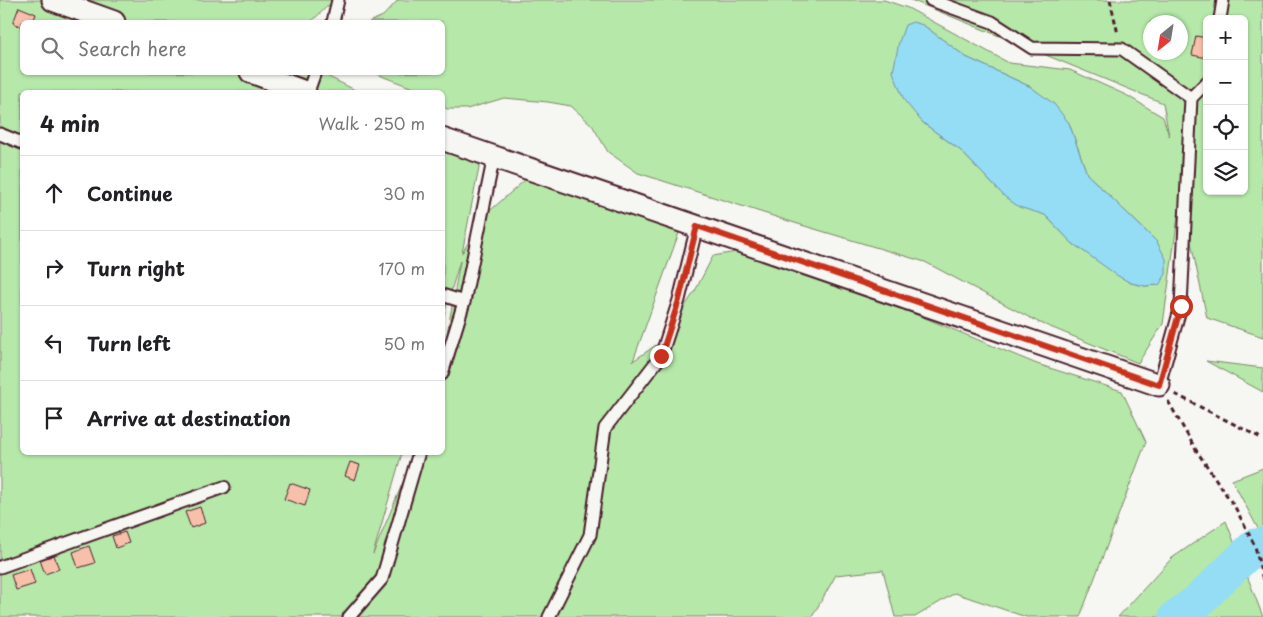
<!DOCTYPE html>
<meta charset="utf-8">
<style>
:root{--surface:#fff;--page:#f2f2f2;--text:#202124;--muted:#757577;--line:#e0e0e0}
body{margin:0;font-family:"Playpen Sans",sans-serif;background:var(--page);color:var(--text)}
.controls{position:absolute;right:15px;top:15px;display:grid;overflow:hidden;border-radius:8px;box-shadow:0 1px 4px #0004}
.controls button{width:45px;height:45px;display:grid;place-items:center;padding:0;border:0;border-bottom:1px solid var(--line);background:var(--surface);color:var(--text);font:25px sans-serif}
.compass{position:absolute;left:1143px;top:15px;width:45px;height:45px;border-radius:50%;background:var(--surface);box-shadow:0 1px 4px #0004;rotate:210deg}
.stop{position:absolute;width:15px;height:15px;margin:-11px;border:4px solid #c8321e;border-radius:50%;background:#fff}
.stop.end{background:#c8321e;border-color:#fff;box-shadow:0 1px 5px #0008}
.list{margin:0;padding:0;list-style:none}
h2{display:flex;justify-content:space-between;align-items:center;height:65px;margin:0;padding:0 20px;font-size:21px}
h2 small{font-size:16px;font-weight:400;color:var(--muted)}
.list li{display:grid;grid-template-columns:32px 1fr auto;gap:15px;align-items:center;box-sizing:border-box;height:75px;padding:0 20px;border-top:1px solid var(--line)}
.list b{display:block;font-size:19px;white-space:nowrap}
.list em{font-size:16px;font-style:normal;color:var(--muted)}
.icon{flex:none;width:28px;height:28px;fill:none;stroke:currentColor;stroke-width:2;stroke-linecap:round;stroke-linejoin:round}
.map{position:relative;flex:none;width:1263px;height:617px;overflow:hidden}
.search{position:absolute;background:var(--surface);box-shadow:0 1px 4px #0004;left:20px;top:20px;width:425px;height:55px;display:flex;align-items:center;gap:12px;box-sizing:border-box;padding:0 18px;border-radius:8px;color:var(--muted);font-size:19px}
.panel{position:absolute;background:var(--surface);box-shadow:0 1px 4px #0004;left:20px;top:90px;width:425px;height:365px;border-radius:8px}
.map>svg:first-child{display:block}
.green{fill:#b5e8a9;stroke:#80846a;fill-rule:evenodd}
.water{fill:#94ddf5;stroke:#7691a4}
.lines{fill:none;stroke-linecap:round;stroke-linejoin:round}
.river{stroke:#94ddf5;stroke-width:35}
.building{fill:#f7c0ab;stroke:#4a1f2b}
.service-casing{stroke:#4a1f2b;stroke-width:15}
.minor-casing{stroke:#4a1f2b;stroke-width:25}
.path{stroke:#4a1f2b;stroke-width:3;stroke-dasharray:5 4;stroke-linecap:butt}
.service{stroke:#f6f6f2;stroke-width:11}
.minor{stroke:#f6f6f2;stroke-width:21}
.route{stroke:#c8321e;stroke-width:6}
</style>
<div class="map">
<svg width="1263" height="617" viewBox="0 0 1263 617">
<rect width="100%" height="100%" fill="#f6f6f2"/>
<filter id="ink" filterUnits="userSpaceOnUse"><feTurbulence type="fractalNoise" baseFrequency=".02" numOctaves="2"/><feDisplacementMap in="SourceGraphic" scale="10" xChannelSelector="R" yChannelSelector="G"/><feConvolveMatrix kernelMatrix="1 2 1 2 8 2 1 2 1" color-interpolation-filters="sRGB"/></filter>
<g filter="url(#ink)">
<g class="green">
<path d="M0,0H334L311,22H22V72L321,73L359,92H22V452L402,453L373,554L415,453L442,452L443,356L460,261L443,318V137L481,158L462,253L484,216L526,179L597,192L639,194L681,227L633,361L662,341L695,291L713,256L747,250L791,263L1037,364L1122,391L1146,442L1080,617H1026L955,593L915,617H895L883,570L836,575L812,617H0Z"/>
<path d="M398,0H884L908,8L1009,63L1070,70L1126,95L1163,117L1169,136L1163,103L911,0H1263V337L1207,318L1181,195L1163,324L1138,363L1038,322L925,262L798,224L638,173L608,152L592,125L571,106L548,102L504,98L467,109H447L443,106L442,92H420L413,88L384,77L376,73L442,72V22H369L383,16ZM1207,19H1244V191H1207ZM1150,22H1180V52H1150ZM923,25L966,57L1031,87L1069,123L1087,174L1157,242L1159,285L1145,286L1131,283L1072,243L1045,215L1005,197L960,150L922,122Z"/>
<path d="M1206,361L1263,368V392Z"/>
<path d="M1263,468V538L1232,480Z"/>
<path d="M1226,521L1263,617H1118L1172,558Z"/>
</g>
<path class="water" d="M913,22L923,25L966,57L1031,87L1054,104L1069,123L1087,174L1157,242L1166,259V274L1159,285L1145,286L1131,283L1118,276L1072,243L1045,215L1019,207L1005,197L960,150L922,122L904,100L893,72L899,42L905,25Z"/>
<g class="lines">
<path class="river" d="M1176,617L1197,602L1255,546L1263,545"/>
</g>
<g class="building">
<path d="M19,7L36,14L33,22H22V27L13,23Z"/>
<path d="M1196,36L1207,38V58L1192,55Z"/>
<path d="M350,462L360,465L355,480L345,476Z"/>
<path d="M290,483L310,490L305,506L284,499Z"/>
<path d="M200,507L205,523L191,528L185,512Z"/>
<path d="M125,532L129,543L116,548L112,536Z"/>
<path d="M89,546L95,563L78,568L73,552Z"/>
<path d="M54,555L59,569L45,574L40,560Z"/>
<path d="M30,569L35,584L16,590L11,575Z"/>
</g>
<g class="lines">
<defs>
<g id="service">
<path d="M931,0L992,22L1032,48L1122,49L1191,98L1181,306L1159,385"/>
<path d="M1220,19L1223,0"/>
<path d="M333,22L338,0"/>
<path d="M308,92L315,72"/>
<path d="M1191,98L1207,82"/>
<path d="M0,134L22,143"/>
<path d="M442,295L464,302"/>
<path d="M442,374L464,302L494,156"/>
<path d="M0,567L224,487"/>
<path d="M349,617L382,579L419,452"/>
<path d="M549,617L590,535L605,428L661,356L679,300L697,226"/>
</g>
<g id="minor">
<path d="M53,0L114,22"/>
<path d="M251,72L305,92"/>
<path d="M442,139L1159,385"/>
</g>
</defs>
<use href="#service" class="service-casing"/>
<use href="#minor" class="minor-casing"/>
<g class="path">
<path d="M1110,0L1118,34"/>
<path d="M1175,394L1263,439"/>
<path d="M1168,401L1196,450L1236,509L1255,546L1263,580"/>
</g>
<use href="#service" class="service"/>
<use href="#minor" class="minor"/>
</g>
</g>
<g class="lines" filter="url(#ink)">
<path class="route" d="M661,356L679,300L697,226L1159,385L1181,306"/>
</g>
</svg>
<div class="controls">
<button>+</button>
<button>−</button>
<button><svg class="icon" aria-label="locate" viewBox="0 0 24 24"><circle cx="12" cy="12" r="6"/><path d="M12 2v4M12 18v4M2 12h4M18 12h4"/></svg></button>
<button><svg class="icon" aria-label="layers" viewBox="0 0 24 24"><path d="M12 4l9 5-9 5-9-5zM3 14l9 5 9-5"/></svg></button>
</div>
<svg class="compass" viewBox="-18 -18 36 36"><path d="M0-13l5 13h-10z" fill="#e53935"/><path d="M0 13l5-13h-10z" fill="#757577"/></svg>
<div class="stop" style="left:1181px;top:306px"></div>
<div class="stop end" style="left:661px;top:356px"></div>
<div class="search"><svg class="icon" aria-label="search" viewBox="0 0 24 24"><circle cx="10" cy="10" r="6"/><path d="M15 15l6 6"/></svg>Search here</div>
<section class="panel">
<h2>4 min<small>Walk · 250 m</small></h2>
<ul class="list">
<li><svg class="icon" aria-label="ahead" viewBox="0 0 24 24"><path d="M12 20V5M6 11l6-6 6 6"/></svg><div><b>Continue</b></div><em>30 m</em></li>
<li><svg class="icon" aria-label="right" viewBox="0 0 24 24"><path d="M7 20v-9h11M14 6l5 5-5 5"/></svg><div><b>Turn right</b></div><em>170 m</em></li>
<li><svg class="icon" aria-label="left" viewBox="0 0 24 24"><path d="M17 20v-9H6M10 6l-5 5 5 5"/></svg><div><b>Turn left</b></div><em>50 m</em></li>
<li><svg class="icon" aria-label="arrive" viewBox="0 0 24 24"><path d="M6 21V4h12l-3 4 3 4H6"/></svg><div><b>Arrive at destination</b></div></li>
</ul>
</section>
</div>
